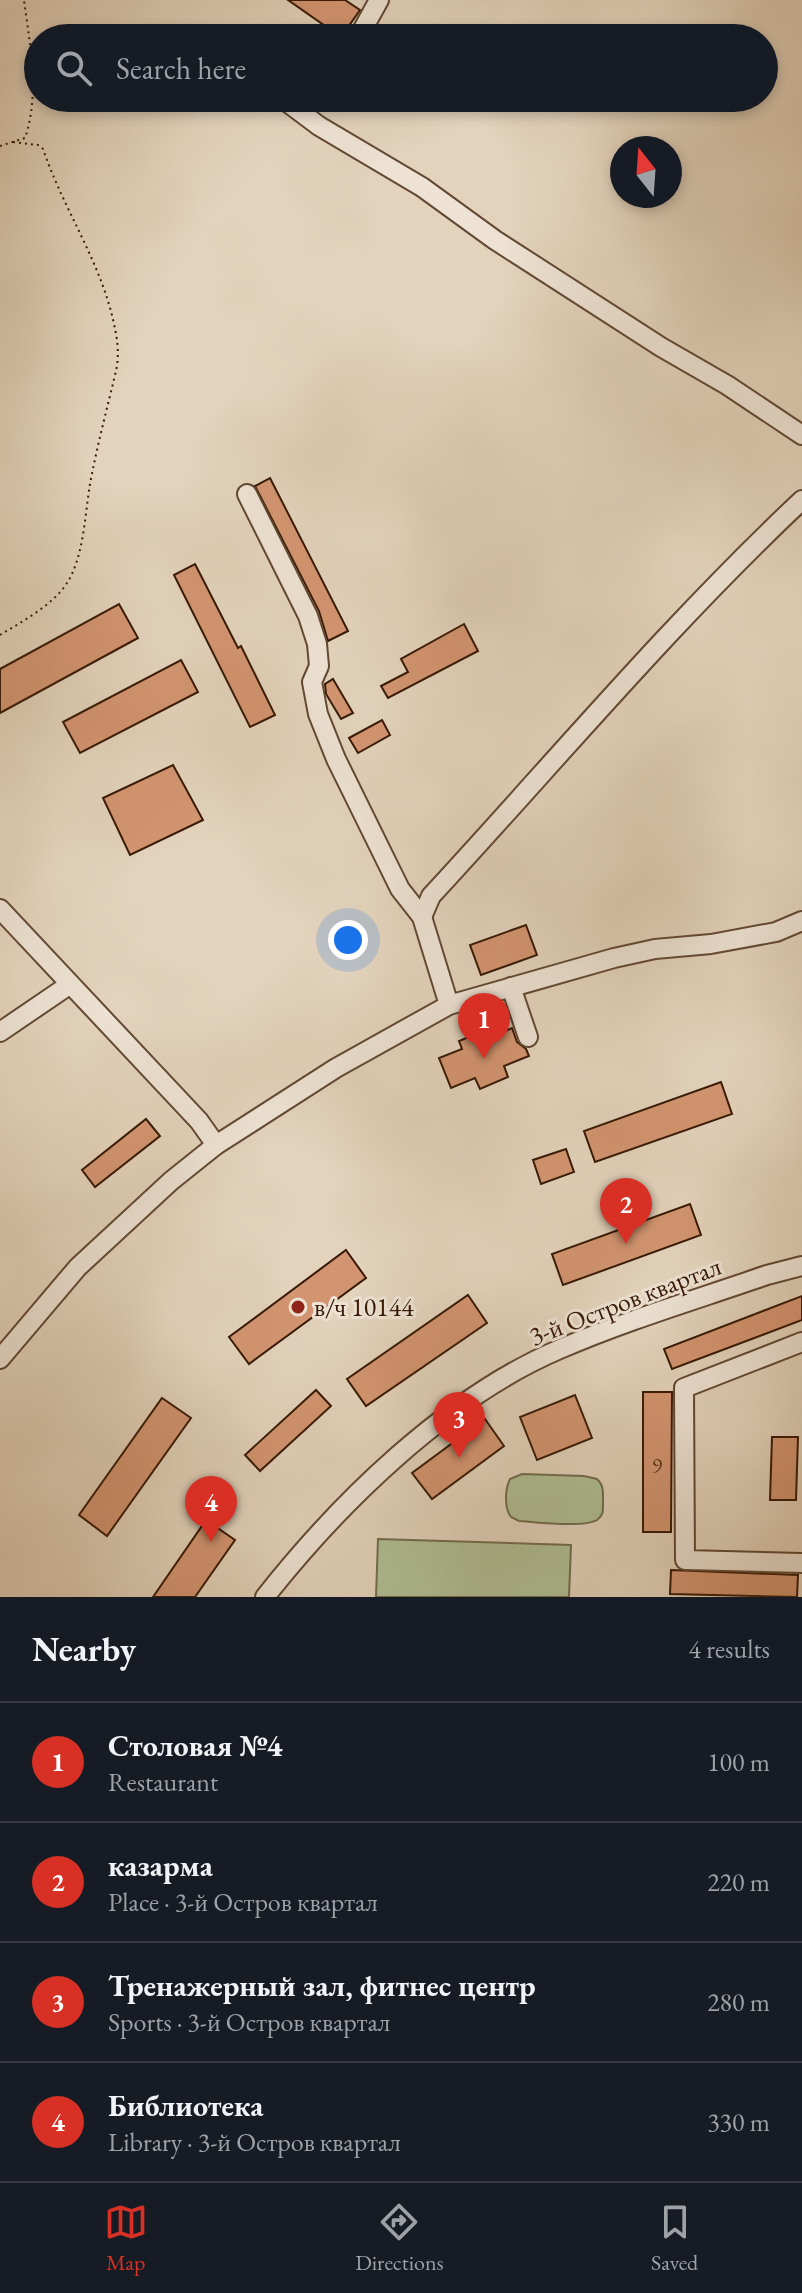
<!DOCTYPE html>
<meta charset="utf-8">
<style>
:root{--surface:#171b24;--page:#242831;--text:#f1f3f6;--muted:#9ea1a6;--line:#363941;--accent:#d93025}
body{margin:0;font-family:"EB Garamond",serif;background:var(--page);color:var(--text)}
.compass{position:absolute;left:610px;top:136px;width:72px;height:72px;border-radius:50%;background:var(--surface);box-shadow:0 4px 12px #0003;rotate:343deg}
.you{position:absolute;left:348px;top:940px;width:28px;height:28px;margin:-20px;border:6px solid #fff;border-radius:50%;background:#1a73e8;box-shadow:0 0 0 12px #1a73e833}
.badge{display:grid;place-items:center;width:52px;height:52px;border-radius:50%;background:var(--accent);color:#fff;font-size:26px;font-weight:700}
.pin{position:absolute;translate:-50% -66px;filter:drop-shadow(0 2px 4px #0008)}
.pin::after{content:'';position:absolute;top:42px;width:28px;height:24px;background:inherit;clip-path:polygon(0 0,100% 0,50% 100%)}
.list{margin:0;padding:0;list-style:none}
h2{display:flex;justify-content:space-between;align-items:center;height:104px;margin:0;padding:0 32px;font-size:34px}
h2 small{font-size:26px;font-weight:400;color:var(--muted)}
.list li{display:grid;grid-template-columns:52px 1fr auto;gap:24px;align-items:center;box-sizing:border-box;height:120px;padding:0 32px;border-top:2px solid var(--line)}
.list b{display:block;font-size:30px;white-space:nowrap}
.list p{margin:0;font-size:26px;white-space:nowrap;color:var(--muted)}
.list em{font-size:26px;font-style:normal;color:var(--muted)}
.icon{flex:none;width:44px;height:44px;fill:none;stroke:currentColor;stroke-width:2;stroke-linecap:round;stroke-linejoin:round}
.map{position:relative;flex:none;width:802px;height:1597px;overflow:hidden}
.search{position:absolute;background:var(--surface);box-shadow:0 4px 12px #0003;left:24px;right:24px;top:24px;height:88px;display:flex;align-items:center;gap:20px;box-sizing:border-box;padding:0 28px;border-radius:44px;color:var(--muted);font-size:30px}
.sheet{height:584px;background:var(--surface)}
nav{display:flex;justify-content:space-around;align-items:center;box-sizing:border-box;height:112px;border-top:2px solid var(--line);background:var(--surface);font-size:22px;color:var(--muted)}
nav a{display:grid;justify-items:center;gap:4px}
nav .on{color:var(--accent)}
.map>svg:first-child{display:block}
.green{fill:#afbe94;stroke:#736c4c;stroke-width:2}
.building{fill:#d39571;stroke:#371905;stroke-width:2}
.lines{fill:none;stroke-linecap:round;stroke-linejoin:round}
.minor-casing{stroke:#624833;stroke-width:22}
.path{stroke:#371905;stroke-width:2;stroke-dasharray:2 4;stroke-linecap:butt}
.minor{stroke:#ede2d3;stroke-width:18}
.poi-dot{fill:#8f2418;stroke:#ede2d3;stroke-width:3}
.labels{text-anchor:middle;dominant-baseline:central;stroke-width:6;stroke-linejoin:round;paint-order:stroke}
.number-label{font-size:22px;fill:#5e3820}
.street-label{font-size:26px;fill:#371905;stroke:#ede2d3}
.poi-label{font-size:26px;fill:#371905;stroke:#ede2d3;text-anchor:start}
</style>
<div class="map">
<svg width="802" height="1597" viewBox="0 0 802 1597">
<rect width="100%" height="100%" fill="#e3d3bc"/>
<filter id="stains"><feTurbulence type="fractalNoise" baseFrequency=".0025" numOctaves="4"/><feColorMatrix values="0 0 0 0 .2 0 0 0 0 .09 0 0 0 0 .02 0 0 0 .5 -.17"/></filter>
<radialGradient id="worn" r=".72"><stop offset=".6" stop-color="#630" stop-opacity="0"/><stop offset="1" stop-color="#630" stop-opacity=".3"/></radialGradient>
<g class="green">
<path d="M522,1474L584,1476L597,1479C604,1485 603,1493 603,1502C603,1510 604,1515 597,1520C584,1528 536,1522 519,1521L511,1517C504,1508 505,1489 510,1479Z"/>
<path d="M378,1539L571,1545L569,1597H376Z"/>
</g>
<g class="building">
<path d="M288,0H345L360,10L341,37Z"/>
<path d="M270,478L348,631L328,641L319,611L255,486Z"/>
<path d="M195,564L238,648L241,646L275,715L250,727L174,575Z"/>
<path d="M119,604L138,638L0,713V669Z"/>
<path d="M464,624L478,651L388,698L381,686L408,672L401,659Z"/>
<path d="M181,660L198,692L80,753L63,722Z"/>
<path d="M333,679L353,713L341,719L326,694L325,684Z"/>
<path d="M382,720L390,735L358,753L349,738Z"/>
<path d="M173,765L203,820L130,855L103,798Z"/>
<path d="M526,925L537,955L481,975L470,945Z"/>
<path d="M490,1028L494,1036L512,1028L517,1042L526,1049L529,1056L504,1066L508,1077L480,1089L475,1078L451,1088L439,1058L462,1049L459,1041Z"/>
<path d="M721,1082L732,1114L595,1162L584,1131Z"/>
<path d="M146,1119L160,1136L95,1187L82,1170Z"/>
<path d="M566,1149L574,1172L541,1184L533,1160Z"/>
<path d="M690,1204L701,1235L563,1285L552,1254Z"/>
<path d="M346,1250L366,1278L249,1364L229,1337Z"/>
<path d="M468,1295L487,1323L366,1406L347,1379Z"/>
<path d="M802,1296V1320L672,1369L664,1349Z"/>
<path d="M316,1390L331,1406L260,1471L245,1455Z"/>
<path d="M643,1392H672L671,1532H643Z"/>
<path d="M575,1395L592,1438L537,1460L520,1417Z"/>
<path d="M162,1398L191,1418L107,1536L79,1515Z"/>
<path d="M485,1419L504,1446L432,1499L412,1473Z"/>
<path d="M772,1437H798L796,1500H770Z"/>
<path d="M206,1520L235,1540L195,1597H153Z"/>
<path d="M671,1570L798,1575L797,1597L670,1594Z"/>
</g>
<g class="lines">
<defs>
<g id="minor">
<path d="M358,38L379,0"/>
<path d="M289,98L287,102L319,126L422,187L495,240L661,347L727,385L802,435"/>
<path d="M247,494L308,616L317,644L319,666L312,682L318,714L336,759L400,889L422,917L449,1005"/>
<path d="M0,909L199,1121L216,1145L336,1068L449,1005L614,958L655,949L711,944L776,932L802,921"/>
<path d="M422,917L431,896C554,763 670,624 802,500"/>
<path d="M511,987L528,1037"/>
<path d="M0,1032L69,985"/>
<path d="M802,1342L684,1388L685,1560L802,1563"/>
<path d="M0,1359L78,1267L171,1181L216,1145"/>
<path d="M265,1597C340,1502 447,1397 560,1349C627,1320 698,1299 767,1275L802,1266"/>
</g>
</defs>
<use href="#minor" class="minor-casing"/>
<g class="path">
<path d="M0,146L25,138C40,94 30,46 24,0"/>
<path d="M0,635C23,621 57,603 70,578C84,551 85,514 90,484C97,446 107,409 116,371C119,358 118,342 115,329C103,265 64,211 43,149L38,145L13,142"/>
</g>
<use href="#minor" class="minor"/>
</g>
<circle class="poi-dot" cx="298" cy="1307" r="8"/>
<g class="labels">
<g class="number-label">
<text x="657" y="1465">9</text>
</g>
<g class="street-label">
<text transform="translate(625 1301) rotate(-21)">3-й Остров квартал</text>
</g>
<g class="poi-label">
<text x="314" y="1307">в/ч 10144</text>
</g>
</g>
<rect width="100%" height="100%" filter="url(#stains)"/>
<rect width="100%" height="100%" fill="url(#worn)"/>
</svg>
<svg class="compass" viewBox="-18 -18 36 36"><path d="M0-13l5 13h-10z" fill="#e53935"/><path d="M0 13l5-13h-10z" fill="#9ea1a6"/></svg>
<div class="you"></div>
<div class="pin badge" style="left:484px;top:1059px">1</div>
<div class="pin badge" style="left:626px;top:1244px">2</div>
<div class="pin badge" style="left:459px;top:1458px">3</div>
<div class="pin badge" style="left:211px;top:1542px">4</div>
<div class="search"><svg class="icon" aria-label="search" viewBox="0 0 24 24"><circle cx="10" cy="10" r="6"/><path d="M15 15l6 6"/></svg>Search here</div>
</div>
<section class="sheet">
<h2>Nearby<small>4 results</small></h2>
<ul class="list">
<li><span class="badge">1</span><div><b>Столовая №4</b><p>Restaurant</p></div><em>100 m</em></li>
<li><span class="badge">2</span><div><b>казарма</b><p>Place · 3-й Остров квартал</p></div><em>220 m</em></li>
<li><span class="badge">3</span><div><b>Тренажерный зал, фитнес центр</b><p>Sports · 3-й Остров квартал</p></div><em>280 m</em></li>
<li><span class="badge">4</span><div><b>Библиотека</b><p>Library · 3-й Остров квартал</p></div><em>330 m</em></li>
</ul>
</section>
<nav>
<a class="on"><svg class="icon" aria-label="map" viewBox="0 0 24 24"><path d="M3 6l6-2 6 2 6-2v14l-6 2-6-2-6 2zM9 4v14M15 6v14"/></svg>Map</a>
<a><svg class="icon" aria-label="directions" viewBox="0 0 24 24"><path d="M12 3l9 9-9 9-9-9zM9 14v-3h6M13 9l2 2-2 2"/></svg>Directions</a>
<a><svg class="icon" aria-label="saved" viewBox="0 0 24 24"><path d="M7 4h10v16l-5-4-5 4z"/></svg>Saved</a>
</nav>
